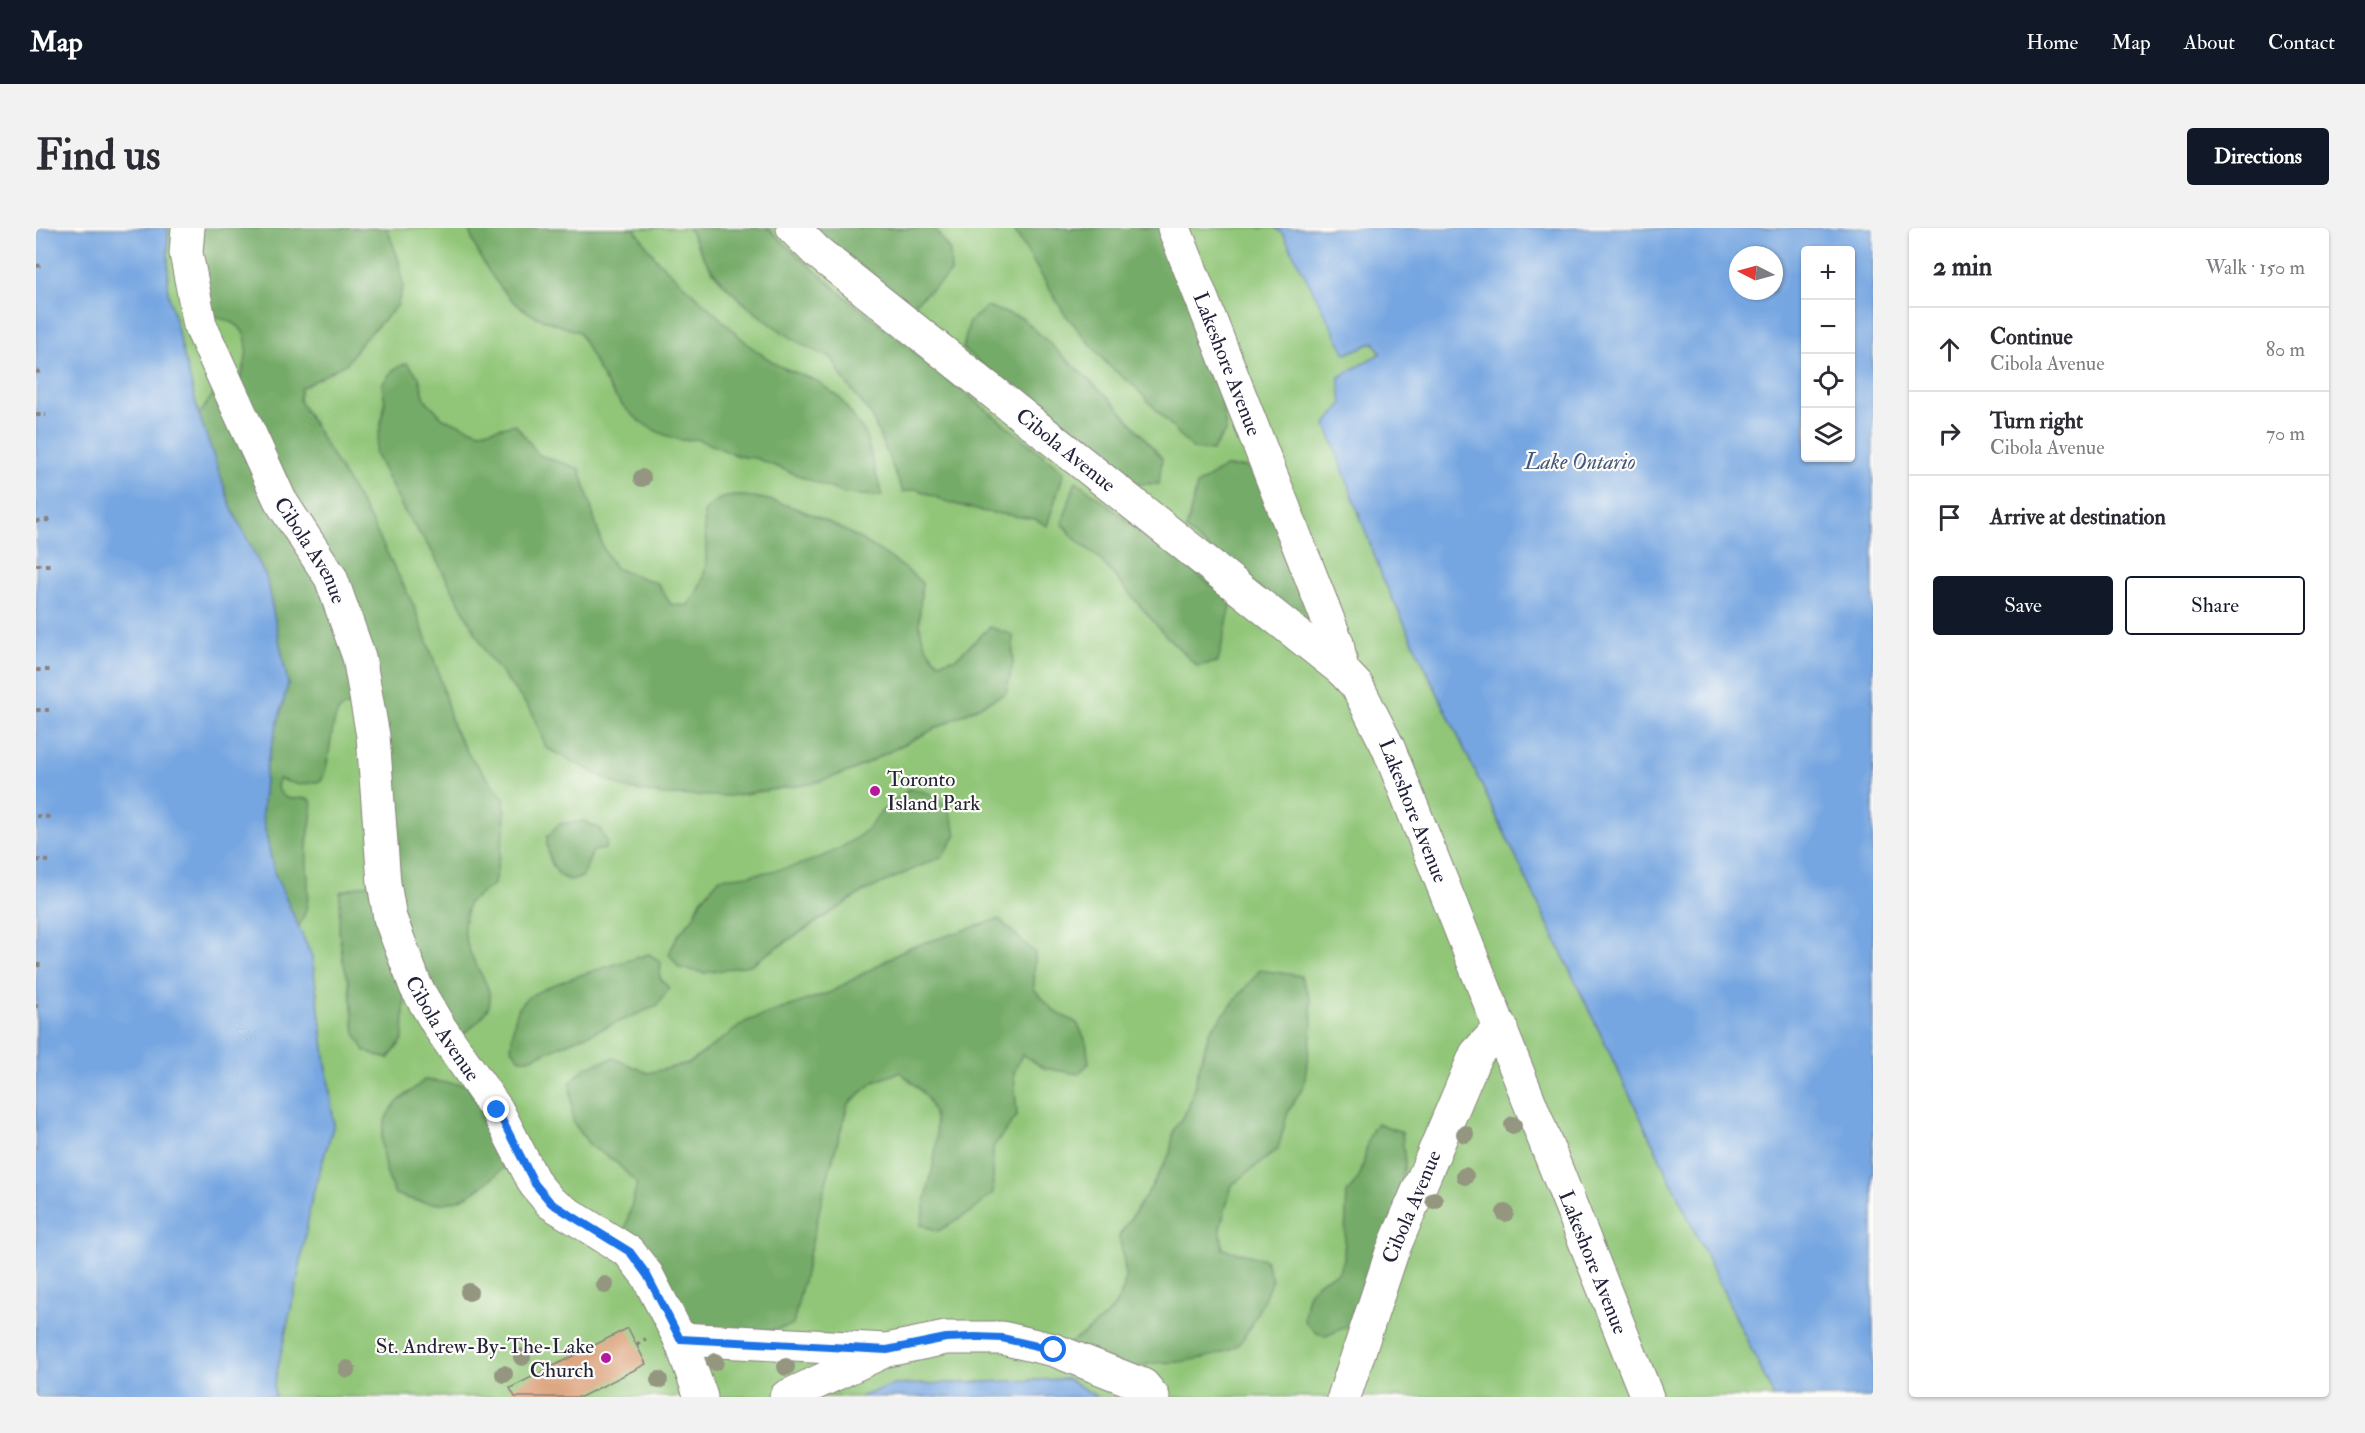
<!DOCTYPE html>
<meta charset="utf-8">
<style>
:root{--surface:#fff;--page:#f2f2f3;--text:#2b2b33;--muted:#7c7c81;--line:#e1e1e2;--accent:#111827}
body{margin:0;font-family:"IM FELL Double Pica",serif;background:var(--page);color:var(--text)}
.controls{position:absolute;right:18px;top:18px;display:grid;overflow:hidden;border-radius:6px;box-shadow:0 2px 4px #0004}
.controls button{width:54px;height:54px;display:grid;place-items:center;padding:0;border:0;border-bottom:2px solid var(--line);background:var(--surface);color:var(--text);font:30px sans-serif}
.compass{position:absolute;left:1693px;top:18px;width:54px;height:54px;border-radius:50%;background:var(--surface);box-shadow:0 2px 4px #0004;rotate:276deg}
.stop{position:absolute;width:18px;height:18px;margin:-14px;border:4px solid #1a73e8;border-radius:50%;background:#fff}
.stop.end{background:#1a73e8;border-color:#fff;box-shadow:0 2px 6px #0008}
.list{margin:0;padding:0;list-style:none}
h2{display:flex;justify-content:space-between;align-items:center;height:78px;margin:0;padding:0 24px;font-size:26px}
h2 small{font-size:20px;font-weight:400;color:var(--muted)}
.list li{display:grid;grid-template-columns:39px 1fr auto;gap:18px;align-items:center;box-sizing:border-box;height:84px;padding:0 24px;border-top:2px solid var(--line)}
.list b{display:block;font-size:22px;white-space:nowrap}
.list p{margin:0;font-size:20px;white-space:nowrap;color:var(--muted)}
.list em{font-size:20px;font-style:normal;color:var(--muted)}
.actions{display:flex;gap:12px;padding:18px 24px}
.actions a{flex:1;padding:14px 0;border:2px solid var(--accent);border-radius:6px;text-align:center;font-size:21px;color:var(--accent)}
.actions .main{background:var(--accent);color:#fff}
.icon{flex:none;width:33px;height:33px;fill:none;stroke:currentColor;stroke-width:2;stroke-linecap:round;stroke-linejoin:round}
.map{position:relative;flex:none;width:1837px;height:1169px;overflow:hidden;border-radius:6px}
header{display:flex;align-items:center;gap:36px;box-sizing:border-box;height:84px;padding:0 30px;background:var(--accent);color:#fff}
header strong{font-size:28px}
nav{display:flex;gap:33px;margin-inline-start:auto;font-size:21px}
.intro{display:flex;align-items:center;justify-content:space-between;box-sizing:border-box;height:144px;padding:0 36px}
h1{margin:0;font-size:42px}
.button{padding:15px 27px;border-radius:6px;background:var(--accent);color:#fff;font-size:21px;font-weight:700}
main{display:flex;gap:36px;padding:0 36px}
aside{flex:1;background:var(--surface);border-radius:6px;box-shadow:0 2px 4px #0004}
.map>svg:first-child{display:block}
.green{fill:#91c678;stroke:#5a745a;stroke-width:1.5}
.forest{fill:#74ab68;stroke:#4b6652;stroke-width:1.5}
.water{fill:#76a6e1;stroke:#4c648e;stroke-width:1.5;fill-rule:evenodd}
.building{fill:#d7966c}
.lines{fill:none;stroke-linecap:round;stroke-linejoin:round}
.minor-casing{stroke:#88807b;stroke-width:35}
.path{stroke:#88807b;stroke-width:4;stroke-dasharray:4.5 4.5;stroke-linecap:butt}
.minor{stroke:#fff;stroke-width:33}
.tree{fill:#949680}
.route{stroke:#1a73e8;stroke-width:8}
.poi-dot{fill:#b5179e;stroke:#fdfcf7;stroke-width:2}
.labels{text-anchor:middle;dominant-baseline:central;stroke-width:4.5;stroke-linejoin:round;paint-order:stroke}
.street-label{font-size:21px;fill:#22223b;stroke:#fdfcf7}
.poi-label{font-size:21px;fill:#22223b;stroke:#fdfcf7;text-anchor:start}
.water-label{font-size:22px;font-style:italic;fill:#44577d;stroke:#fdfcf7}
</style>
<header>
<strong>Map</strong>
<nav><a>Home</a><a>Map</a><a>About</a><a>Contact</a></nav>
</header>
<div class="intro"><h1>Find us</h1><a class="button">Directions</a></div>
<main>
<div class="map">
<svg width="1837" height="1169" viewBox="0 0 1837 1169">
<rect width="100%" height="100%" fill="#fdfcf7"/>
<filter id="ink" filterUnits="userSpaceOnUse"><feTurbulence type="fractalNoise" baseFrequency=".0167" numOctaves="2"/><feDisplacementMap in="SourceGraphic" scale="12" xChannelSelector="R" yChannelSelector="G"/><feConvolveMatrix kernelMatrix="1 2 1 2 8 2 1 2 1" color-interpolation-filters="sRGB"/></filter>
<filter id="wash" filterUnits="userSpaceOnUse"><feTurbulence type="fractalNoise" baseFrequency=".008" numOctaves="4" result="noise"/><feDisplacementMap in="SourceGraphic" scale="24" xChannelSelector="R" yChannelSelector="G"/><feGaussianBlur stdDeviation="1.35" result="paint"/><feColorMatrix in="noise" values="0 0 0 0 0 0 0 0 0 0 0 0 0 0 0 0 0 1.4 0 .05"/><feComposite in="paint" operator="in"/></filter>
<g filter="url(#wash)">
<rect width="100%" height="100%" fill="#efddbb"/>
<path class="green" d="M132,0H1239L1247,6L1311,125L1338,114L1345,126L1303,149L1347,351L1738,1169H1061L1032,1151L858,1157L823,1169H239L238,1158L276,968L298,896L276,729L238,644L196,281L163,187L132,65Z"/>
<g class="forest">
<path d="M159,0H351L363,33L367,59L361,78L325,115L311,135L265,160L263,172L334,291L378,378L401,440L418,501L433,527L468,571L469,598L458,656L432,675C431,684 427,695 428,703C437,757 486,767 420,811L370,719L342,502L200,159C209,141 221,105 195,94C186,90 177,89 168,83Z"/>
<path d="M432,0H598L622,33L714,118L743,138L781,153L804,170L829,205L846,268L809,266L719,230C697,230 682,217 662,212C656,210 649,213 644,212C586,197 567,152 543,104C527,98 510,94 495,86C466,70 442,31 432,0Z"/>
<path d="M652,0H731L807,67L1028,244L1011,298L999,291L945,283L911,274L881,261L867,264L835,187L806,149L796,130C758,117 695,71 672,36C665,25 659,12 652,0Z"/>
<path d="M779,0H898L914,23L915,45L874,79Z"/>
<path d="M977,0H1126L1180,137L1190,202L1176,223L1157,221L1099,159L1073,138L1028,85Z"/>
<path d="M951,79L986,90L1081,178L1126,230L1123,256H1095L927,121L933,94Z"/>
<path d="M371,135L383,149L389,171L407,190L444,204L479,196L503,227L544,241L567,320L579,340L621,355L635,376L651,378C678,346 669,322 668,284C673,280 679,272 686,270C738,256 849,319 886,355C884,385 877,412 903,434L920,430L954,399L977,407V435L970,465L815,543L774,556L694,568L628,567L588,560L510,520L496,484L452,428L395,322L368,283L339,225L349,175L346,156L358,141Z"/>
<path d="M182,159L274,328L326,477C320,478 311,477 306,480C293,487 296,536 285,553L263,557L243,551L241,559C251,579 260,566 275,572C278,588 272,602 271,618C269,646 279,675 262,699L238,644L226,587L230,539L252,456L230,349L196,281L163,187Z"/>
<path d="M1189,239H1211L1228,253L1295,417L1150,302L1161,257Z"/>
<path d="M1040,253L1196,373L1182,434L1161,438L1129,407L1063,330L1039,311L1026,295Z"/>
<path d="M873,561C904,564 915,578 920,607L907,628L827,664L714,737L669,745L643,740L633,726L642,707L657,690L665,672L684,650C733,646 790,636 829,603C835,598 839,591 844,585C853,576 864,569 873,561Z"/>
<path d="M548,593L564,601L571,614L569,621L557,623L546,649C521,661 510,629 511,609L523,596Z"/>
<path d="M335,655L369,761L367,811L352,831L329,823L319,805L313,754L307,733L303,703L304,664Z"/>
<path d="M963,691L999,725L998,761L1018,783L1041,795L1050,813L1053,835L1042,846L1008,840L986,826L978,845L981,888L957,919V965L938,982L902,1003L885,997C889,957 916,903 888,866C882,858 872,851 864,844L838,854L812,876L787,966L757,1097L714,1108L666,1102L647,1089L588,1006L601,956L579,933L554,918L537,894L534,855L550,839L577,830L612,845L653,835L711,793L795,764L872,720Z"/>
<path d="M613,726L625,734L624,750L633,760L621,778L493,831H484L475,820C477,807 477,787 486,775C499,757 589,734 613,726Z"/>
<path d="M1224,742L1265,748L1275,773L1276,800L1268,857L1252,884L1242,921L1196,957L1184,1000L1187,1021L1229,1031L1236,1052C1230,1066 1212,1111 1200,1118C1185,1128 1160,1132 1142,1134C1121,1136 1122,1131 1101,1141L1027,1120C1053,1101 1091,1081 1089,1045C1089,1033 1085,1020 1083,1008L1116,958L1134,925L1138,901L1152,881L1173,804Z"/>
<path d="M388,852L431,857L481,941L467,940C431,975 407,985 359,966C348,944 340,913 351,888C357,874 377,863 388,852Z"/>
<path d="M1341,895L1366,904L1369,936L1360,979L1319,1089L1314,1097L1290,1108L1281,1105L1268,1093C1271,1063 1273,1055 1302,1045L1308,1031L1311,964C1336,942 1323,917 1341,895Z"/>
</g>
<g class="water">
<path d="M0,0H132V65L163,187L196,281L230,349L252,456L230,539L226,587L238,644L276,729L298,896L276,968L263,1044L238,1158L239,1169H0Z"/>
<path d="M1239,0H1837V1169H1738L1347,351L1290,196L1306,176L1303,149L1345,125L1338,114L1310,126L1247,6ZM1814,22V230H1770V22ZM1702,27H1738V63H1702Z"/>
<path d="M1032,1151L1061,1169H823L858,1157Z"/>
</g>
<g id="blocks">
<path class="building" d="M592,1100L610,1136L545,1169H479L474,1160Z"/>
</g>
</g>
<g filter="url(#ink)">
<use href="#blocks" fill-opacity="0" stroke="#88807b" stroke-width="1.5"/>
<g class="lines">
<defs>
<g id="minor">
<path id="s1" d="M152,0L150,25L164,97L244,272L295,350L323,429L337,508L348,655L354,690L380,759L404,800L461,882L499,956L515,975L593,1024L611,1047L644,1111L851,1122L910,1110H966L1018,1122L1107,1157L1117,1169"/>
<path id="s2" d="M757,0L780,23L1306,442L1321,458L1352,519L1611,1169"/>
<path id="s3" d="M1138,0L1301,415L1306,442"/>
<path d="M644,1111L665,1169"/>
<path d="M750,1169L846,1124"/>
<path id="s4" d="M1308,1169L1356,1024L1440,826L1465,799"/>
</g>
</defs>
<use href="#minor" class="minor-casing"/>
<g class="path">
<path d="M0,38L7,37"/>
<path d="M0,144L7,143"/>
<path d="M0,187H10"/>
<path d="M0,293L14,292"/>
<path d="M0,337H16"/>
<path d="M0,442H15"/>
<path d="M0,482H13"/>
<path d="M0,588L15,589"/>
<path d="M0,632L13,633"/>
<path d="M0,737H5"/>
<path d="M0,778H2"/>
<path d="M600,1117L610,1111"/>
</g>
<use href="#minor" class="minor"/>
</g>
<g class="tree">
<circle cx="606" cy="250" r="9"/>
<circle cx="1477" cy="897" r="9"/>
<circle cx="1429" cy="906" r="9"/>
<circle cx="1429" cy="948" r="9"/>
<circle cx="1398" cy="972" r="9"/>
<circle cx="1469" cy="985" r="9"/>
<circle cx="569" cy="1057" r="9"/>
<circle cx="433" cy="1064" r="9"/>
<circle cx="486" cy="1129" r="9"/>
<circle cx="679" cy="1134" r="9"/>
<circle cx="750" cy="1139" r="9"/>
<circle cx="311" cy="1141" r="9"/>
<circle cx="468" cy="1146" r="9"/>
<circle cx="623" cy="1152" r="9"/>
</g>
</g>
<g class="lines" filter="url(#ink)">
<path class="route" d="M461,882L499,956L515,975L594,1024L611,1047L644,1111L851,1122L910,1110L939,1109L966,1110L1018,1122"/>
</g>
<g class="poi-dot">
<circle cx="839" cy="563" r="6"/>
<circle cx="570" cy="1130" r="6"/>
</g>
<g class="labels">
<g class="street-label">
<text stroke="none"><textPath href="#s3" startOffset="146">Lakeshore Avenue</textPath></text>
<text stroke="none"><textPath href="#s2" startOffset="352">Cibola Avenue</textPath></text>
<text stroke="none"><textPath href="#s1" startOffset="350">Cibola Avenue</textPath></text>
<text stroke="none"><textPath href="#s2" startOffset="864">Lakeshore Avenue</textPath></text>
<text stroke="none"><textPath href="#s1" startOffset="854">Cibola Avenue</textPath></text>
<text stroke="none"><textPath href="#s4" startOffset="202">Cibola Avenue</textPath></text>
<text stroke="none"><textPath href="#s2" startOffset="1350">Lakeshore Avenue</textPath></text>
</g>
<g class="poi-label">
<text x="851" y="551">Toronto<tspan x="851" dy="24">Island Park</tspan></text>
<text x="558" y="1118" text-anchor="end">St. Andrew-By-The-Lake<tspan x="558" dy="24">Church</tspan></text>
</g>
<g class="water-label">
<text x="1544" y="234">Lake Ontario</text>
</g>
</g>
</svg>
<div class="controls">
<button>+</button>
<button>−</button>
<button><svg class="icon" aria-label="locate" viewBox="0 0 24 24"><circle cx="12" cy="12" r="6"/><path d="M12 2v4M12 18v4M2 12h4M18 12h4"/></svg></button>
<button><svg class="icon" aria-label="layers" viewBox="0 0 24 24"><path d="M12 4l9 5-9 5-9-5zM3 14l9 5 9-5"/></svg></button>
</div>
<svg class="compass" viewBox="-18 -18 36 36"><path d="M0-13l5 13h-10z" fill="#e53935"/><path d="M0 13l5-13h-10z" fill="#7c7c81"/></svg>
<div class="stop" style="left:1018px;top:1122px"></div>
<div class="stop end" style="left:461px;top:882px"></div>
</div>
<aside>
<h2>2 min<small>Walk · 150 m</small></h2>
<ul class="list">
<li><svg class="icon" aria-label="ahead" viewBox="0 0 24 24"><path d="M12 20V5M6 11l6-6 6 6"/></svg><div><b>Continue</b><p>Cibola Avenue</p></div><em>80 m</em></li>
<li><svg class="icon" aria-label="right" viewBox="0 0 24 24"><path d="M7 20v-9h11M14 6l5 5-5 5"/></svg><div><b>Turn right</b><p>Cibola Avenue</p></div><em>70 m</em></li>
<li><svg class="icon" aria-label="arrive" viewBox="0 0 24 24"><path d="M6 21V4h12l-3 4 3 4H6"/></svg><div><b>Arrive at destination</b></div></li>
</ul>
<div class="actions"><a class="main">Save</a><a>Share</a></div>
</aside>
</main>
